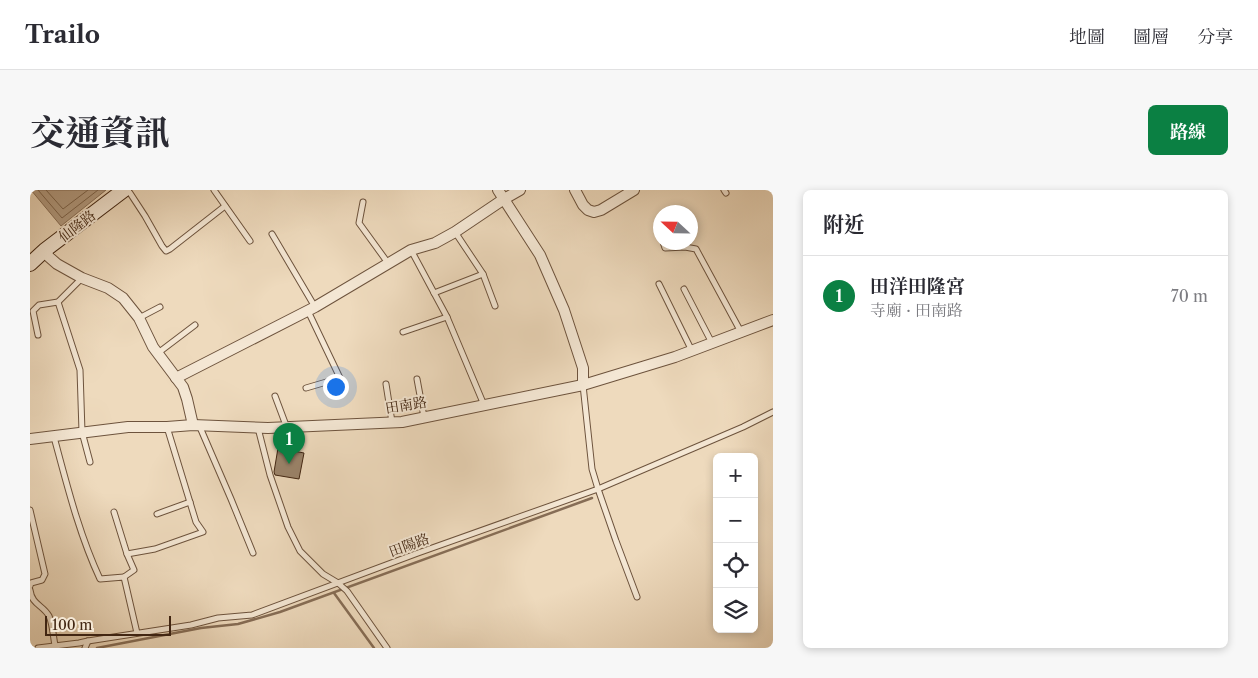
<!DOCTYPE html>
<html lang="zh-TW">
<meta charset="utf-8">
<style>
:root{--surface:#fff;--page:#f7f7f7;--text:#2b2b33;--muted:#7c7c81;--line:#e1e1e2;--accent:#0b8043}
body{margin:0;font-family:"Libre Caslon Text","Noto Serif TC",serif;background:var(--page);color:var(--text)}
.controls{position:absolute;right:15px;bottom:15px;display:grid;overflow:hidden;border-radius:8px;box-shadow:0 2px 8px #0003}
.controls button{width:45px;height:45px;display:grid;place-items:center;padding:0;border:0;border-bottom:1px solid var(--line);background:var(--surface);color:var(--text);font:25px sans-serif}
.compass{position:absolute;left:623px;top:15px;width:45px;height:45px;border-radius:50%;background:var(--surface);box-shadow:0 2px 8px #0003;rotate:292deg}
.scale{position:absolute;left:15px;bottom:12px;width:126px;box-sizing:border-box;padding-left:5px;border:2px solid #422612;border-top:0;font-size:14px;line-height:18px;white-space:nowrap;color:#422612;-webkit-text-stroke:4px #f4e7d4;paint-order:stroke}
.you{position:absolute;left:305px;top:196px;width:18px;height:18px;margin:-12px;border:4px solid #fff;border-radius:50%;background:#1a73e8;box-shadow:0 0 0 8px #1a73e833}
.badge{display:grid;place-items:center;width:32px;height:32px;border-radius:50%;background:var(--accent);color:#fff;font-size:16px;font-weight:700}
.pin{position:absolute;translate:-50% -41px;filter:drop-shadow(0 1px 2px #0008)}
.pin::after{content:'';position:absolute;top:26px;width:18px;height:15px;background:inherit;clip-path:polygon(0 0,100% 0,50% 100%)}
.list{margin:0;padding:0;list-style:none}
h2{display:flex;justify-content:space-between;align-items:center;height:65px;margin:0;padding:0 20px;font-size:21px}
h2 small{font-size:16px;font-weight:400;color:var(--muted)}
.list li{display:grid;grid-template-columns:32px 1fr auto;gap:15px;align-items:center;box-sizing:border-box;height:80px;padding:0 20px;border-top:1px solid var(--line)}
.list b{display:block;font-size:19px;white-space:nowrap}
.list p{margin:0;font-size:16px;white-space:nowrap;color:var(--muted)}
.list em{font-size:16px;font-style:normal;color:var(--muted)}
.icon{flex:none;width:28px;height:28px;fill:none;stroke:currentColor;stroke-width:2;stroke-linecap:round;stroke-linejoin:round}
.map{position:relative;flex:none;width:743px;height:458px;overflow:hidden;border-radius:8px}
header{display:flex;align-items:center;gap:30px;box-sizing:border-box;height:70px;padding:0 25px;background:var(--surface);border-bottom:1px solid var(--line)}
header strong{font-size:24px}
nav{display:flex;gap:28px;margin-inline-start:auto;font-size:18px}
.intro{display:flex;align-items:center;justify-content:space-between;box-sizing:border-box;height:120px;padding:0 30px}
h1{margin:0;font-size:35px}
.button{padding:12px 22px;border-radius:8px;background:var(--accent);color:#fff;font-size:18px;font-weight:700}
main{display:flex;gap:30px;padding:0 30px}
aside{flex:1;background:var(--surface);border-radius:8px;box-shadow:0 2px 8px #0003}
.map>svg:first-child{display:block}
.water{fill:#b49d83;stroke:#866d56}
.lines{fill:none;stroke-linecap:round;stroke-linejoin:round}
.shore{stroke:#7b624a;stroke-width:1}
.stream{stroke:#866d56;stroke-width:2.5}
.building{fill:#9b846b;stroke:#422612}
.lane-casing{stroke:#6d533d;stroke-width:7}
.street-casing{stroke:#6d533d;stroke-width:12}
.secondary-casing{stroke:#422612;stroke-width:16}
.lane{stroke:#f4e7d4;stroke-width:5}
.street{stroke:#f4e7d4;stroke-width:10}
.secondary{stroke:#f4e7d4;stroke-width:14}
.labels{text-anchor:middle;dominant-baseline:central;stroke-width:4;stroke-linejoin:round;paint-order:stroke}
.street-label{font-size:14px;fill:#422612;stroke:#f4e7d4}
</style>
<header>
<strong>Trailo</strong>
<nav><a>地圖</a><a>圖層</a><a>分享</a></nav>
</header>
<div class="intro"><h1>交通資訊</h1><a class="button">路線</a></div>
<main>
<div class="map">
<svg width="743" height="458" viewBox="0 0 743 458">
<rect width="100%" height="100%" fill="#eedabd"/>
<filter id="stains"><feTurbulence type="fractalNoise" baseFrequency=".004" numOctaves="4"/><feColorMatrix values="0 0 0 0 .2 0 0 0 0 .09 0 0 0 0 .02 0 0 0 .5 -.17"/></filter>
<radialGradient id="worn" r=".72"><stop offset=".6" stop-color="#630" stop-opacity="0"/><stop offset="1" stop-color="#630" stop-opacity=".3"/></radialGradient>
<path class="water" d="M1,0H76L31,36Z"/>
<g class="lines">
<g class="shore">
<path d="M8,0L32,28L68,0"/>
<path d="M16,0L33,19L58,0"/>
</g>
<g class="stream">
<path d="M304,403L344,458"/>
<path d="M67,458L171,438L208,434L250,422L562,308"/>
</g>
</g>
<path class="building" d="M248,258L274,263L269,289L245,285L244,282Z"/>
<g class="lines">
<defs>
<g id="lane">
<path d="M98,0L115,26L132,56L136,61L140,59L195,16"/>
<path d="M184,0L220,51"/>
<path d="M694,0L696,3"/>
<path d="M333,12L329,33L358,73"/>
<path d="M425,42L453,84L465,116"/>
<path d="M630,43V44"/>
<path d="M242,44L285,117"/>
<path d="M633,52L635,58L655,57L666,59L711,142"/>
<path d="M381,60L417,127L454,215"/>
<path d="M629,94L662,161"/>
<path d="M654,99L682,153"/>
<path d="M404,103L453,84"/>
<path d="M28,112L50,180L52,242L60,272"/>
<path d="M109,128L130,117"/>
<path d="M373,142L417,127"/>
<path d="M8,145L3,121L9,115L28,112L52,88"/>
<path d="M128,163L165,135"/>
<path d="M387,189L394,227"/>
<path d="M356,194L362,232"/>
<path d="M553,195L562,279L568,299L586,351L607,407"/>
<path d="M276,198L310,188L278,121"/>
<path d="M245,206L257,238"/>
<path d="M169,235L201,309L223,363"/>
<path d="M228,238L240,285L258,337L270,361L293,384L308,393L317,401L357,458"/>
<path d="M24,247C37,295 49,344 70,389L94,387L107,443"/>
<path d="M0,320L15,384L12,390L1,393L0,396"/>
<path d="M84,322L97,364L104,380L94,387"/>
<path d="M127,324L160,312"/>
<path d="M97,364L125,359L173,342L166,332L137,237"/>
<path d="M0,400C2,415 13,415 19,426C23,435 23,446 25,455"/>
<path d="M8,458L49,453L58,451L161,435L188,428L222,425L388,363L568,299L713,237L743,222"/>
<path d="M55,458L58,451"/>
</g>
<g id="street">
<path d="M468,0L510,65L534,120L553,178V195"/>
<path d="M545,0L553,15L558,20L564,22L571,20L604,0"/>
<path d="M15,60L19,67L27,74L52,88L78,98L93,108L109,128L123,157L153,197L157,209L163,235"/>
<path d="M146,188L285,117L381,60L405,53L425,42L474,9L490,0"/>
<path d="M0,249L98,237H137L163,235L238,238L372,232L553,195L645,167L743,130"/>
</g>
<path id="secondary" d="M0,74L15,60L94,0"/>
</defs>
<use href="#lane" class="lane-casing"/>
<use href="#street" class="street-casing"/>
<use href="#secondary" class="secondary-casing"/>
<use href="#lane" class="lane"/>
<use href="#street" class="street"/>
<use href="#secondary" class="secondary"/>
</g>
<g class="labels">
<g class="street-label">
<text transform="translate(47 36) rotate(-37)">仙隆路</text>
<text transform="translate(376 215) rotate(-9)">田南路</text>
<text transform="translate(379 355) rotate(-20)">田陽路</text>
</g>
</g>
<rect width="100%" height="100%" filter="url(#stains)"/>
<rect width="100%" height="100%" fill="url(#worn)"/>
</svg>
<div class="controls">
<button>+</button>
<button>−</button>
<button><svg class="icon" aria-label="locate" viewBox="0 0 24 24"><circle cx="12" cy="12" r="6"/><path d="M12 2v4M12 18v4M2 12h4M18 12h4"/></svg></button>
<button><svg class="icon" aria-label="layers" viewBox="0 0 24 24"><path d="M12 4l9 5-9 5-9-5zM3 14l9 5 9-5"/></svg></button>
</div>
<svg class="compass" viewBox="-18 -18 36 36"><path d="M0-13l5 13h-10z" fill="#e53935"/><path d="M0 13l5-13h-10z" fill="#7c7c81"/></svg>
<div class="scale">100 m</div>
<div class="you"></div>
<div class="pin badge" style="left:259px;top:274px">1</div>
</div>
<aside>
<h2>附近<small></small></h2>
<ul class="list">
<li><span class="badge">1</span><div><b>田洋田隆宮</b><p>寺廟 · 田南路</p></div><em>70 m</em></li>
</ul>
</aside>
</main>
